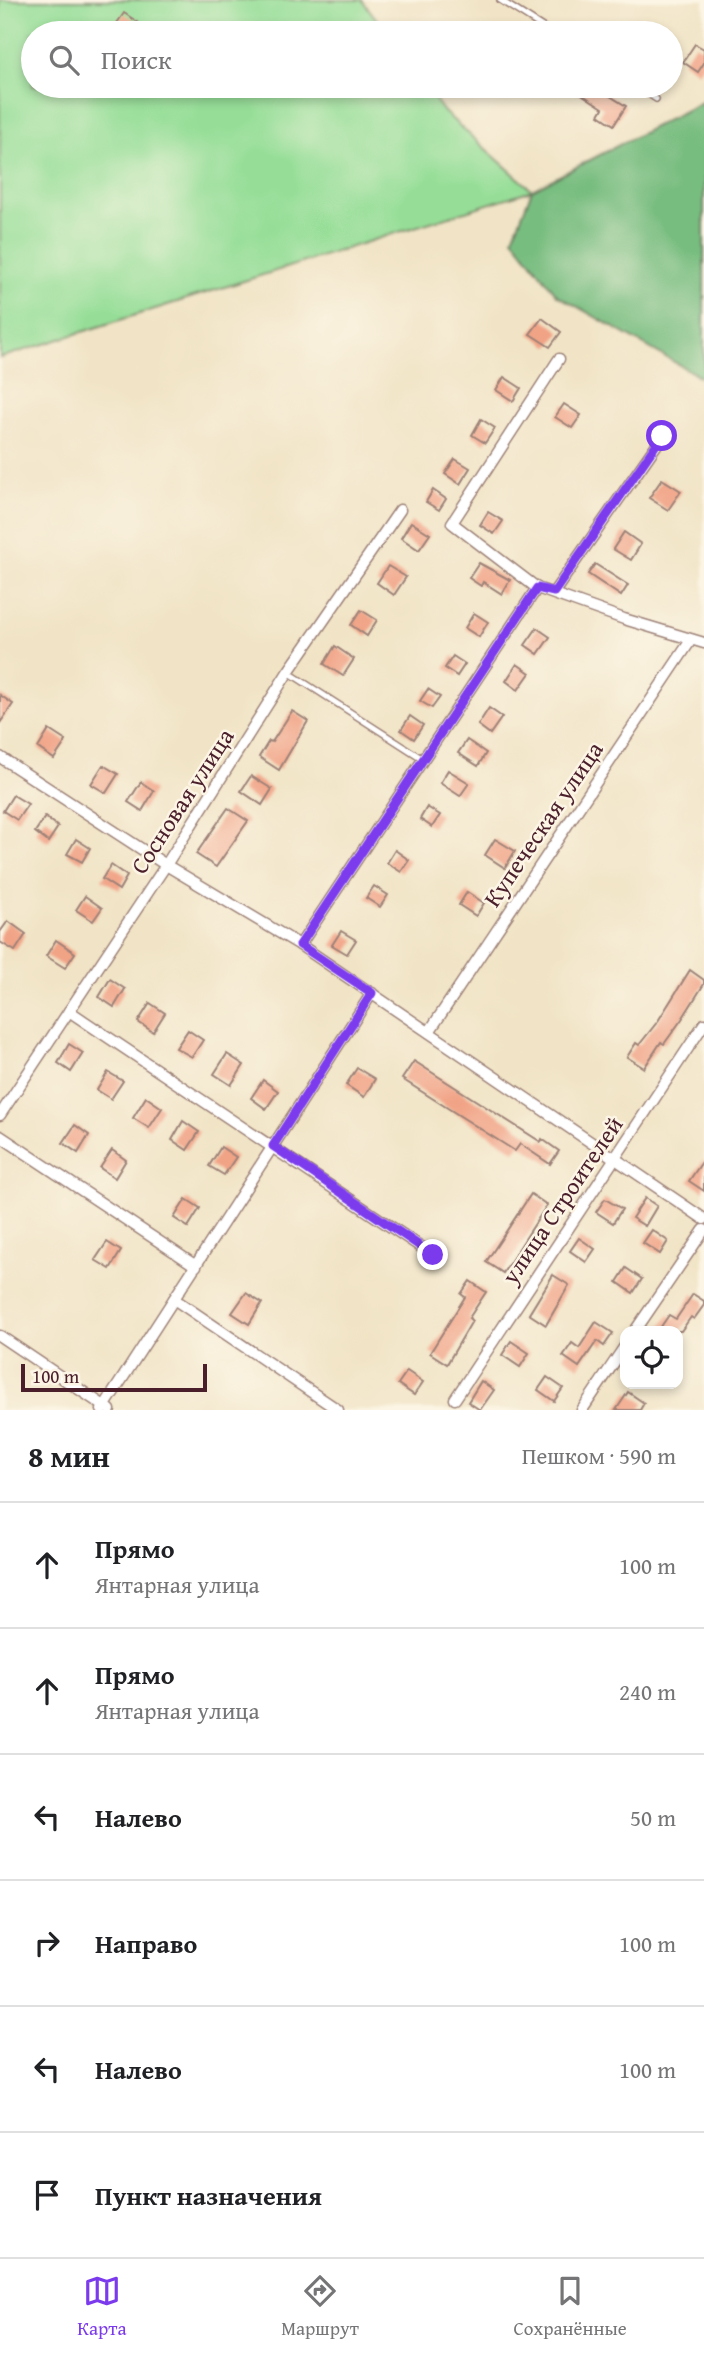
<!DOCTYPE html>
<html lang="ru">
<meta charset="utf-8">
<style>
:root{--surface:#fff;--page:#f6f6f6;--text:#202124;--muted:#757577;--line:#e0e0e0;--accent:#7c3aed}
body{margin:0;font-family:"Gentium Book Plus",serif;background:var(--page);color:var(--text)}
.controls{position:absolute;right:21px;bottom:21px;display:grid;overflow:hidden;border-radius:14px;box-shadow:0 4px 10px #0003}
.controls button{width:63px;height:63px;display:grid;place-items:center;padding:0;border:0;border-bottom:2px solid var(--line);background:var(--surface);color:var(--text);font:35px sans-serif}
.scale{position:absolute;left:21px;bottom:18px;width:186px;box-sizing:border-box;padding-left:7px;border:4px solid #4a1f2b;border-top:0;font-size:19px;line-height:24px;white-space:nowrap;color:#4a1f2b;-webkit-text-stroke:5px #fcf5e5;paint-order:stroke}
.stop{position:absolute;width:21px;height:21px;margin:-16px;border:5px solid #7c3aed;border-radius:50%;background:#fff}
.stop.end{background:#7c3aed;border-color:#fff;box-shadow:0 2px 7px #0008}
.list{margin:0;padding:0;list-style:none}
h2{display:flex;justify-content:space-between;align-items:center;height:91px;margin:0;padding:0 28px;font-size:30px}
h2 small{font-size:23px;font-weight:400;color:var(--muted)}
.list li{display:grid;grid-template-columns:46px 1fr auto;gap:21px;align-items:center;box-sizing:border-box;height:126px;padding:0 28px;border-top:2px solid var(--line)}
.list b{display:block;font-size:26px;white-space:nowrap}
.list p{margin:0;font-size:23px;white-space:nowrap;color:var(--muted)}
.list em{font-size:23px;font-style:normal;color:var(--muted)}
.icon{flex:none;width:38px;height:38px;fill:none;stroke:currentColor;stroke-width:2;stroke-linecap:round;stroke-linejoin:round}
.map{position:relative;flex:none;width:704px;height:1410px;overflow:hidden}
.search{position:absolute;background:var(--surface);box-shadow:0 4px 10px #0003;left:21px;right:21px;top:21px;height:77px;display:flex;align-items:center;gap:18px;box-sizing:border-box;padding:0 24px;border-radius:38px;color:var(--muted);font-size:26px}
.sheet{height:847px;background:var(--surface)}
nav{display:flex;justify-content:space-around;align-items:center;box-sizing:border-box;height:98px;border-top:2px solid var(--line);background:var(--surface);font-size:19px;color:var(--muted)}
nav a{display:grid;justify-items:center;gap:4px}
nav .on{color:var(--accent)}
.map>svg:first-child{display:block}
.green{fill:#96de98;stroke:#707e62;stroke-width:2}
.forest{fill:#78bd80;stroke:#616e56;stroke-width:2}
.building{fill:#f1a386}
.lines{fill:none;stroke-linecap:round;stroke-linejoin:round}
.lane-casing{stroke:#9e8278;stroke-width:8}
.street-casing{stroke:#9e8278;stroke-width:13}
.lane{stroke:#fff;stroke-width:5}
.street{stroke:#fff;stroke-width:10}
.route{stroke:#7c3aed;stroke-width:9}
.labels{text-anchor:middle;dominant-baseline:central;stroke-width:5;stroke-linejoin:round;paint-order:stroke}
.street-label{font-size:24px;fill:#4a1f2b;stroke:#fcf5e5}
</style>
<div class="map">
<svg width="704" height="1410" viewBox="0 0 704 1410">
<rect width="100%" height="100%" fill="#fcf5e5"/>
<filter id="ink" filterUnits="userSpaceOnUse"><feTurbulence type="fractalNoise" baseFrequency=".0143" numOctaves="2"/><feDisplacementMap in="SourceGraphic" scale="14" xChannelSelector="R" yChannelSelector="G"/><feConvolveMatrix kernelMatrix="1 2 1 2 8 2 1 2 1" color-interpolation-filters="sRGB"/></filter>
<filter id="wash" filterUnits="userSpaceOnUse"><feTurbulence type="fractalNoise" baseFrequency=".00686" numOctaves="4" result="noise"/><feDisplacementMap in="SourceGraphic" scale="28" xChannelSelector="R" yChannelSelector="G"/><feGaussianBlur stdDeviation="1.57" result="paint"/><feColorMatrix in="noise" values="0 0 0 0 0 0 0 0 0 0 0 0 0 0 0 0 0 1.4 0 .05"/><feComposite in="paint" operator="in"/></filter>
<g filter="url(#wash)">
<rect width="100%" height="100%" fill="#f1e4c6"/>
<path class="green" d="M0,0H362L387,33H33V86H425L444,112L532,190L0,358Z"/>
<path class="forest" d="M704,101V379L557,295L513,238L532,190Z"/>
<g id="blocks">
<g class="building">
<path d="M124,13L139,23L132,33H110Z"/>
<path d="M695,44L704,49V63L698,72L683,62Z"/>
<path d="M569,86H594L626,106L614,125L599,115L603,108Z"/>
<path d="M542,318L561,332L550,347L530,334Z"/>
<path d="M504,377L521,388L513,401L496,390Z"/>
<path d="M564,404L581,415L572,428L555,417Z"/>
<path d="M481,419L495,428L485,443L472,435Z"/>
<path d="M455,459L470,468L460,484L445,474Z"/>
<path d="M662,479L681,491L668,510L649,498Z"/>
<path d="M433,490L446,499L439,510L426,502Z"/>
<path d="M488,512L503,521L494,534L480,525Z"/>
<path d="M411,522L430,534L419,550L401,538Z"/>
<path d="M624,532L641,544L631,560L613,549Z"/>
<path d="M479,563L510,580L502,594L483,582L481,586L469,578Z"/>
<path d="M595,564L628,585L621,596L588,574Z"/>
<path d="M388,566L406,577L394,595L377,583Z"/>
<path d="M361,610L377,620L367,636L351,625Z"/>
<path d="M474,613L488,622L479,637L465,628Z"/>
<path d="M537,628L550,637L538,654L525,645Z"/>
<path d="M335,646L354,659L343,676L324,664Z"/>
<path d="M453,656L465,664L457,676L445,668Z"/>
<path d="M517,664L530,673L518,690L506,681Z"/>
<path d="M428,689L440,697L432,708L420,701Z"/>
<path d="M0,695L13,704L0,723Z"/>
<path d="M489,708L502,717L490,734L478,725Z"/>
<path d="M292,711L308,721L279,770L259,757L269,741L272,742Z"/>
<path d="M410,716L423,725L414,739L401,730Z"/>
<path d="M49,730L66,741L54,759L38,748Z"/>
<path d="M467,740L486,753L478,766L458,753Z"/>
<path d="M103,765L118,774L106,793L91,784Z"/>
<path d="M448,770L469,783L460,796L440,783Z"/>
<path d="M251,776L272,789L262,805L241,791Z"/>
<path d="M141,782L154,791L142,811L128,802Z"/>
<path d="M13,795L28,804L17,820L3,811Z"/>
<path d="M427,807L440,815L432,827L420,819Z"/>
<path d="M228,808L248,821L216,867L196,854Z"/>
<path d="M45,817L58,827L48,842L35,832Z"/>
<path d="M76,839L90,848L82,862L67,854Z"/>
<path d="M495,839L515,851L505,868L485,855Z"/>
<path d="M395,850L409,860L401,872L387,863Z"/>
<path d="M111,865L127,876L119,890L102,879Z"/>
<path d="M374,886L388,895L380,907L366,898Z"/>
<path d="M467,892L484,903L476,916L459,905Z"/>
<path d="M85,896L102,908L93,921L76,910Z"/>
<path d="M8,921L26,934L15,951L0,942V932Z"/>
<path d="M341,931L356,940L347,954L332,945Z"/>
<path d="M56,940L75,953L65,968L46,956Z"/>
<path d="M690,970L704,980V984L682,1019L664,1044L661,1042L644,1068L627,1057L636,1043L639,1045L658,1021Z"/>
<path d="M110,979L125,989L114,1007L99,997Z"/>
<path d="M150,1003L165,1013L153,1032L138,1022Z"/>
<path d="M188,1030L203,1040L192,1057L176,1048Z"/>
<path d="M69,1044L83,1053L71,1072L58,1063Z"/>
<path d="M227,1054L244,1065L231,1085L214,1074Z"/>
<path d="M414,1061L541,1142L542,1139L559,1151L550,1164L520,1144L515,1151L402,1079Z"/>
<path d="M357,1068L375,1079L364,1097L346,1085Z"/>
<path d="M108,1072L123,1081L111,1099L97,1090Z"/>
<path d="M263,1080L278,1091L266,1109L251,1098Z"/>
<path d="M146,1097L162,1108L149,1128L133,1118Z"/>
<path d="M183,1121L199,1132L187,1150L172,1140Z"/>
<path d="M75,1125L89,1135L78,1153L63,1143Z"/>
<path d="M221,1147L236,1157L224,1175L209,1166Z"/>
<path d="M112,1150L126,1160L115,1178L100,1168Z"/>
<path d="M704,1159V1191L689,1181Z"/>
<path d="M531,1194L547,1205L503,1273L486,1262Z"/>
<path d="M645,1198L657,1206L645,1226L632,1218Z"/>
<path d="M186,1199L200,1208L188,1227L174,1218Z"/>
<path d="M605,1199L622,1209L613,1223L596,1212Z"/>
<path d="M652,1230L668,1241L660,1254L643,1243Z"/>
<path d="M579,1238L595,1249L586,1262L570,1251Z"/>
<path d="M107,1242L121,1251L110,1269L95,1260Z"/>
<path d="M626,1268L642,1279L633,1293L617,1282Z"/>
<path d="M553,1275L569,1285L546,1325L529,1314Z"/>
<path d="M470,1281L486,1292L469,1318L472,1321L447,1364L430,1353L465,1297L461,1294Z"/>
<path d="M246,1293L262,1303L249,1324L232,1313Z"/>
<path d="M693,1294L704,1301V1305L694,1319L691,1317L681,1331H665L660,1328L669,1315L676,1319Z"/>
<path d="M596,1322L613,1333L604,1346L597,1341L579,1367L563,1356L572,1343L579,1348Z"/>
<path d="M511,1341L529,1353L520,1367L502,1355Z"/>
<path d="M407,1371L423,1382L414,1395L398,1384Z"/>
<path d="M547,1377L563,1388L554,1401L538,1390Z"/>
<path d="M481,1381L494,1390L480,1410L468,1402Z"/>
<path d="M628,1392L644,1403L640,1410H616Z"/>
</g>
</g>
</g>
<g filter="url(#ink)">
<use href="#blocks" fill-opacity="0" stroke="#9e8278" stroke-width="2"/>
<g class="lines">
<defs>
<g id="lane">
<path d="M500,0L552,33"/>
<path d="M636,86L656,99"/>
<path d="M288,672L423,759"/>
</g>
<g id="street">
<path d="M559,359L452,523L537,588L624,619L704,643"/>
<path d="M554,592L662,437"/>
<path d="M0,757L166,865L300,945L704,1219"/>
<path d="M300,945L537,588"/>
<path d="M69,1011L433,1255"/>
<path d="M429,1032L691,640"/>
<path d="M0,1115L166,865L288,672L400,510"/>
<path d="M0,1136L196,1266"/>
<path d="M174,1299L338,1410"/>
<path d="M635,1331L704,1230"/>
<path d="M0,1336L110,1410"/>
<path d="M455,1399L704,1024"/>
<path d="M102,1410L372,993"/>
<path d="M582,1410L625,1346"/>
</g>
</defs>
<use href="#lane" class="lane-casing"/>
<use href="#street" class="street-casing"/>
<use href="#lane" class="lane"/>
<use href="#street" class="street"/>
</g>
</g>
<g class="lines" filter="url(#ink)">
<path class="route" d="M433,1255L273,1146L372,993L300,945L537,588L554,592L662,436"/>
</g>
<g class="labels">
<g class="street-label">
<text transform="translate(182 801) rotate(-57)">Сосновая улица</text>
<text transform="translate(543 824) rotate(-56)">Купеческая улица</text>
<text transform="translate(562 1200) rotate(-56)">улица Строителей</text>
</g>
</g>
</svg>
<div class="controls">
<button><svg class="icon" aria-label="locate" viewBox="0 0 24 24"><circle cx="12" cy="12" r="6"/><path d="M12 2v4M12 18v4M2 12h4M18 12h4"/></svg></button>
</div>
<div class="scale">100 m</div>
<div class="stop" style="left:662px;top:436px"></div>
<div class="stop end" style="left:433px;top:1255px"></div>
<div class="search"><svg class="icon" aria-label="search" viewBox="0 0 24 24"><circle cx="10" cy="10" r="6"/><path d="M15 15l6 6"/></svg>Поиск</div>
</div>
<section class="sheet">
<h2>8 мин<small>Пешком · 590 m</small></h2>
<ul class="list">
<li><svg class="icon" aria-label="ahead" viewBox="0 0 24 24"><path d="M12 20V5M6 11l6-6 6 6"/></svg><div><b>Прямо</b><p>Янтарная улица</p></div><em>100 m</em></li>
<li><svg class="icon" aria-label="ahead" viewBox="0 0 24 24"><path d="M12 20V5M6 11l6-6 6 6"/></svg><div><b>Прямо</b><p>Янтарная улица</p></div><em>240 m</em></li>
<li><svg class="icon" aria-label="left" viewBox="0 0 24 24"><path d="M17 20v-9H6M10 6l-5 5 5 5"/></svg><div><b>Налево</b></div><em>50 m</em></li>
<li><svg class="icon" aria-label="right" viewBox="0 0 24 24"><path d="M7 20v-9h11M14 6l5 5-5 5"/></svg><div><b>Направо</b></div><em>100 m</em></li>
<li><svg class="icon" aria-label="left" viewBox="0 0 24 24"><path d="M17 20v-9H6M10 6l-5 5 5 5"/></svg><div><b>Налево</b></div><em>100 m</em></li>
<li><svg class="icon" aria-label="arrive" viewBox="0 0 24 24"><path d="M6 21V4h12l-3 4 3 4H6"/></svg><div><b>Пункт назначения</b></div></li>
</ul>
</section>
<nav>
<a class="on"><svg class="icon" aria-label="map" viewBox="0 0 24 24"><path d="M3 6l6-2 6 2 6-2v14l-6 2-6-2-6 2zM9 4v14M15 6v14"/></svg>Карта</a>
<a><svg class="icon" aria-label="directions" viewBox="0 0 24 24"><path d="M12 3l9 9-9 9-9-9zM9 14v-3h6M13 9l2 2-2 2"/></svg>Маршрут</a>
<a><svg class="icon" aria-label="saved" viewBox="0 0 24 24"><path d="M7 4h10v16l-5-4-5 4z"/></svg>Сохранённые</a>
</nav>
